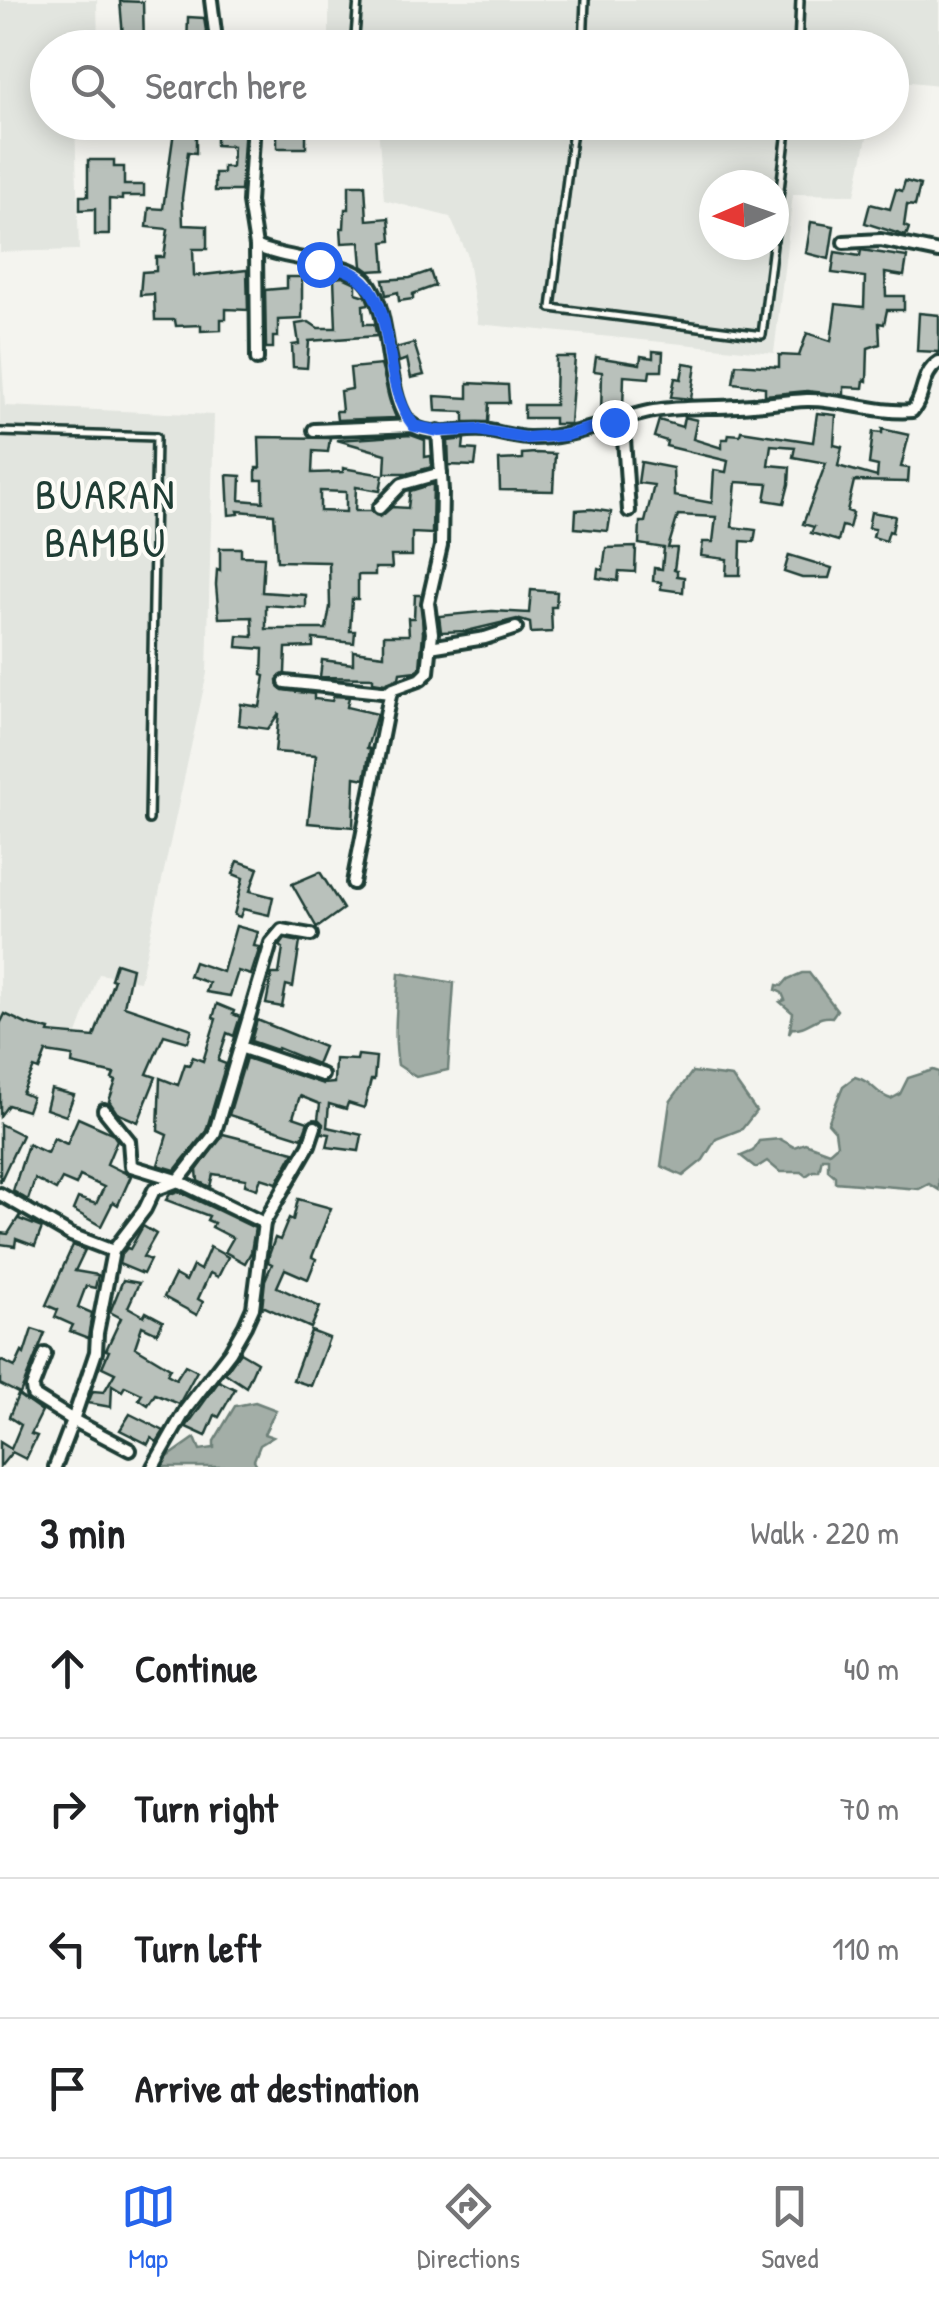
<!DOCTYPE html>
<meta charset="utf-8">
<style>
:root{--surface:#fff;--page:#f6f6f6;--text:#202124;--muted:#757577;--line:#e0e0e0;--accent:#2563eb}
body{margin:0;font-family:"Patrick Hand",sans-serif;background:var(--page);color:var(--text)}
.compass{position:absolute;left:699px;top:170px;width:90px;height:90px;border-radius:50%;background:var(--surface);box-shadow:0 5px 25px #0003;rotate:268deg}
.stop{position:absolute;width:30px;height:30px;margin:-22px;border:8px solid #2563eb;border-radius:50%;background:#fff}
.stop.end{background:#2563eb;border-color:#fff;box-shadow:0 2px 10px #0008}
.list{margin:0;padding:0;list-style:none}
h2{display:flex;justify-content:space-between;align-items:center;height:130px;margin:0;padding:0 40px;font-size:42px}
h2 small{font-size:32px;font-weight:400;color:var(--muted)}
.list li{display:grid;grid-template-columns:65px 1fr auto;gap:30px;align-items:center;box-sizing:border-box;height:140px;padding:0 40px;border-top:2px solid var(--line)}
.list b{display:block;font-size:38px;white-space:nowrap}
.list em{font-size:32px;font-style:normal;color:var(--muted)}
.icon{flex:none;width:55px;height:55px;fill:none;stroke:currentColor;stroke-width:2;stroke-linecap:round;stroke-linejoin:round}
.map{position:relative;flex:none;width:939px;height:1467px;overflow:hidden}
.search{position:absolute;background:var(--surface);box-shadow:0 5px 25px #0003;left:30px;right:30px;top:30px;height:110px;display:flex;align-items:center;gap:25px;box-sizing:border-box;padding:0 35px;border-radius:55px;color:var(--muted);font-size:38px}
.sheet{height:690px;background:var(--surface)}
nav{display:flex;justify-content:space-around;align-items:center;box-sizing:border-box;height:140px;border-top:2px solid var(--line);background:var(--surface);font-size:28px;color:var(--muted)}
nav a{display:grid;justify-items:center;gap:5px}
nav .on{color:var(--accent)}
.map>svg:first-child{display:block}
.built{fill:#e2e5df;fill-rule:evenodd}
.water{fill:#a3aea7;stroke:#6e8179;stroke-width:2.5}
.building{fill:#b9c1bb;stroke:#1f3d34;stroke-width:2.5;fill-rule:evenodd}
.lines{fill:none;stroke-linecap:round;stroke-linejoin:round}
.lane-casing{stroke:#1f3d34;stroke-width:12}
.street-casing{stroke:#1f3d34;stroke-width:18}
.lane{stroke:#fdfcf7;stroke-width:5}
.street{stroke:#fdfcf7;stroke-width:10}
.route{stroke:#2563eb;stroke-width:12}
.labels{text-anchor:middle;dominant-baseline:central;stroke-width:8;stroke-linejoin:round;paint-order:stroke}
.quarter-label{font-size:42px;letter-spacing:2.5px;fill:#1f3d34;stroke:#fdfcf7}
</style>
<div class="map">
<svg width="939" height="1467" viewBox="0 0 939 1467">
<rect width="100%" height="100%" fill="#f4f4ef"/>
<filter id="ink" filterUnits="userSpaceOnUse"><feTurbulence type="fractalNoise" baseFrequency=".01" numOctaves="2"/><feDisplacementMap in="SourceGraphic" scale="20" xChannelSelector="R" yChannelSelector="G"/><feConvolveMatrix kernelMatrix="1 2 1 2 8 2 1 2 1" color-interpolation-filters="sRGB"/></filter>
<g filter="url(#ink)">
<g class="built">
<path d="M0,0H97L98,47L48,48V122L75,123L79,250L0,252Z"/>
<path d="M329,0H939V85L892,80V48L329,47Z"/>
<path d="M352,123H870L855,195L793,194L774,353L478,324L467,254L450,217L384,200L378,126ZM714,185H774V245H714Z"/>
<path d="M0,334L5,406L214,415L207,673L140,981L99,974L71,1050L0,1029Z"/>
</g>
<g class="water">
<path d="M399,973L454,983L448,1070L416,1077L398,1065C393,1035 397,1004 399,973Z"/>
<path d="M802,973H809L837,1010L832,1017C817,1014 807,1030 792,1028L789,1033L793,1013L780,1002L785,1000L782,993L776,990L777,985L782,986L788,979Z"/>
<path d="M933,1070L939,1072V1190L929,1184L919,1189L835,1182V1176L828,1170V1158H822L819,1171H813L806,1176L801,1172H780L767,1161L756,1168L741,1156L753,1151L759,1141L780,1139L794,1147L805,1143L829,1152L837,1145L835,1131L828,1123L843,1086L855,1077C874,1082 875,1094 891,1099L900,1094L908,1078Z"/>
<path d="M692,1072L732,1077L756,1111L742,1129L716,1139L703,1160L683,1176L661,1166L670,1102Z"/>
<path d="M255,1402L276,1410L264,1434L273,1437L260,1445L254,1460L258,1467H159L162,1461L195,1438L200,1450L214,1448V1441L235,1406Z"/>
</g>
<g class="building">
<path d="M120,1L143,2L144,48H124Z"/>
<path d="M188,17L204,18L208,43L187,48Z"/>
<path d="M220,122L245,124L241,191H215V173H223V167H232L233,146L216,145V131H220Z"/>
<path d="M296,122H306V148H277V130H296Z"/>
<path d="M175,124H196V153L188,152L182,198L183,225L207,226V249H193L194,276L247,270L248,310L226,309V319H221V330L201,331V325L176,326L175,320H155L154,294L140,295L142,272L156,271V257H164L168,229L147,227L149,208L163,209Z"/>
<path d="M88,160H114V167H124V185H144V196H122V200L109,199V235H95V209L80,210V196H88Z"/>
<path d="M905,181L920,185L915,206L907,205L904,226L909,228L906,236L865,223L870,204L890,209L896,189L902,191Z"/>
<path d="M349,185H365L367,220L389,218L391,241L383,242L385,270L369,271L362,266L360,242L342,243L341,228H344L345,209H349Z"/>
<path d="M811,222L834,226L829,259L806,253Z"/>
<path d="M861,250L907,257L904,276L885,273L886,296H904V310H887L884,324L879,323L880,344L868,348L867,381L864,380L863,388L844,387V395L807,391L765,395V387L733,383L736,364L779,367V355L799,356L807,333L831,341L836,304L864,307L865,277L832,273L835,252L860,256Z"/>
<path d="M430,271L435,286L413,294V299L399,301L398,292L386,295L383,280L410,278Z"/>
<path d="M287,277H302V319L278,320V337H273V348H266L265,290L287,288Z"/>
<path d="M343,277L356,283V293L366,296L369,304L363,305L364,324H374L377,336L309,341L307,368L293,367L292,345L299,344L296,324L309,322L318,328H336L334,278Z"/>
<path d="M919,313L939,315V352L917,351Z"/>
<path d="M414,343L424,375L411,378L407,359L399,362L396,348Z"/>
<path d="M653,351L663,352L662,371H650L649,378L624,376L623,410L601,416L602,372L594,371L596,357L640,364L641,356L653,358Z"/>
<path d="M556,357H575L570,424H554V418H524V405H555Z"/>
<path d="M684,363L696,365L691,399L671,397L675,378L681,379Z"/>
<path d="M381,365L396,418L337,420L336,411H342L340,391L352,389L350,368Z"/>
<path d="M468,383L508,385L509,403H489L488,422H464V412L436,411L435,396L468,398Z"/>
<path d="M817,413L836,415L834,445L842,447L838,466L877,477L878,466L869,464L873,432L882,433V429L909,435L901,467L909,468L908,482L854,481L847,511L853,513L849,528L842,526L838,541L811,533L814,527L803,524L826,463L793,457L795,447L771,445L768,465L790,467L789,484L784,503L765,500L768,484L736,482L732,527L756,530L754,542L741,541L740,575H726L727,559L701,556L703,542H713L716,517L678,515L668,548H677L674,570L677,571V576L684,577L683,592L661,589V582L653,581L654,568L662,569L664,548L639,544L640,522H645L654,485L638,483L641,462L673,468L674,496L712,503L714,470L726,472L728,461L666,446L667,441L654,437L659,420L682,427L684,417L697,420L693,439L722,448V439H728L729,434L740,435L741,431L813,442Z"/>
<path d="M411,435L425,440V457L431,456L432,467L410,473H385L386,454L337,440Z"/>
<path d="M259,437L330,438L328,452L313,451L312,473L343,472V468L383,475L380,491L356,487L355,511H371L380,517L392,507L408,508L410,491L433,484L432,534L412,533V556H391L392,568H375V575H358V599H352L350,631H355L354,643L313,639V647L286,648L285,673L277,680L278,686L283,690L314,694V699L332,701L334,696L349,697L347,707L377,714L367,748L370,749L365,779L355,777L353,827L308,823L316,755L275,752L279,713L268,729L239,725L241,704L260,707L265,676L262,675L263,649L237,647L238,636L253,637L252,617L219,618L216,585L217,570L220,571V548H241V556L264,557L262,592L306,595V608L266,605V629H326L330,607L329,562L277,561L274,514L238,511L239,514L229,515L227,475L241,476L240,500L263,502V480H256V468H260ZM320,491L346,492V512L320,511Z"/>
<path d="M464,439L463,449L477,450L475,466L449,465L448,441Z"/>
<path d="M535,453L555,454L553,491L500,490L499,460L522,459V454Z"/>
<path d="M591,509L611,512L608,531L575,528L576,510Z"/>
<path d="M871,512L895,516L892,532L889,531L886,541L873,537L875,529L868,528Z"/>
<path d="M636,547L635,572L619,571L618,581L597,578L598,569L603,570L606,548Z"/>
<path d="M789,555L832,568L829,578H802L784,572Z"/>
<path d="M531,590L557,592L556,607H551L552,632L531,633L530,623L517,619L467,631L441,632L439,616L492,611L529,613Z"/>
<path d="M415,595H421L423,633L420,668L416,671L400,673L399,678L385,684L373,682V678L320,677L322,660L353,664V651L384,655V635H409L408,618H414Z"/>
<path d="M238,861L258,868L250,891L273,897L269,915L243,909L240,917L234,915L243,878L233,874Z"/>
<path d="M320,872L343,909L317,928L292,884Z"/>
<path d="M236,926L258,932L254,946L260,947L251,975L238,971L230,996L206,992L209,983L189,976L194,962L223,972Z"/>
<path d="M285,939L300,942L293,987L286,985L282,1007L266,1004L272,974H279L283,948L280,946Z"/>
<path d="M116,963L132,968L124,1006L192,1029L188,1042L164,1035L147,1074L156,1077L138,1122L117,1113L109,1101L116,1081L112,1079L114,1074L72,1064L73,1056L46,1052L39,1070L34,1068L22,1093L32,1097L27,1111L8,1105L0,1116V1024L5,1014L26,1024L50,1030L49,1033L94,1037L114,980L111,979Z"/>
<path d="M217,1004L234,1011L233,1014L240,1017L234,1036L227,1033L218,1061L226,1064L206,1131L175,1170L158,1165L167,1135L158,1131L160,1078L178,1085L185,1064L189,1065L193,1057L203,1061L216,1019L213,1018Z"/>
<path d="M257,1020L324,1047L317,1064L278,1048L277,1050L251,1041Z"/>
<path d="M358,1055L376,1057L374,1080H371L364,1108L348,1103L346,1109L329,1104L327,1127L362,1135L359,1151L327,1147L330,1134L322,1133L323,1124L318,1119L320,1104L300,1096L293,1117L308,1122L302,1138L229,1115L246,1058L323,1084L334,1083L335,1059L357,1060Z"/>
<path d="M51,1089L74,1095L66,1116L46,1109Z"/>
<path d="M78,1118L112,1133L117,1140L107,1164L131,1176L118,1205L113,1202L101,1226L73,1210L78,1198L96,1204L104,1187L80,1176L76,1185L62,1179L56,1190L35,1179L28,1200L13,1191L28,1144L47,1153L54,1138L67,1144Z"/>
<path d="M0,1124L22,1135L0,1182Z"/>
<path d="M223,1134L294,1152L277,1183L261,1178L257,1189L245,1185L246,1179L213,1174L210,1187L198,1181L197,1170Z"/>
<path d="M178,1191L255,1228L251,1252L245,1263L225,1252L233,1238L212,1227L214,1223L207,1220L209,1216L166,1200L170,1194Z"/>
<path d="M298,1199L331,1208L312,1257L316,1259L308,1279L285,1269L277,1287L320,1307L311,1328L265,1307L262,1308L265,1280L272,1264L268,1262L269,1255L275,1238L280,1240L289,1218L293,1220Z"/>
<path d="M20,1215L19,1219L42,1228L35,1246L16,1239L15,1246L0,1244V1233L8,1234Z"/>
<path d="M143,1226L156,1234L143,1257L150,1260L143,1274L119,1264L121,1255L127,1248L130,1249Z"/>
<path d="M73,1245L85,1250L75,1271L98,1275L95,1288L86,1286L78,1307L92,1313L88,1338L70,1331L73,1325L55,1317L58,1310L46,1305Z"/>
<path d="M210,1247L228,1257L218,1277L210,1273L198,1299L203,1302L197,1315L164,1297L175,1275L186,1281L193,1266L200,1270Z"/>
<path d="M123,1280L139,1283L128,1307L144,1316L146,1312L163,1321L157,1333L142,1326L135,1347L170,1368L167,1374L176,1379L185,1365L197,1371L179,1404L155,1394L148,1405L139,1399L142,1394L125,1386L122,1391L112,1385L111,1407L88,1403L93,1391L104,1392L115,1373L102,1367L109,1351L106,1350L121,1318L110,1312Z"/>
<path d="M32,1329L45,1333L20,1394L0,1384V1360L15,1367L22,1352L24,1354Z"/>
<path d="M311,1331L329,1338L311,1386L293,1380Z"/>
<path d="M240,1352L257,1362L246,1387L225,1373Z"/>
<path d="M219,1381L235,1389L219,1417L215,1415L206,1436L186,1427Z"/>
<path d="M18,1395L42,1412L31,1434L37,1436L26,1459L12,1452L0,1467V1442L11,1449L21,1425L9,1417Z"/>
<path d="M130,1414L164,1431L157,1442L151,1438L148,1444L120,1430Z"/>
</g>
<g class="lines">
<defs>
<g id="lane">
<path d="M354,48L358,0"/>
<path d="M583,48L585,0"/>
<path d="M798,48L800,0"/>
<path d="M574,122L551,308L762,335L773,245"/>
<path d="M774,240L788,122"/>
<path d="M0,432L156,437L149,820"/>
</g>
<g id="street">
<path d="M211,0L217,48"/>
<path d="M254,122L249,202L256,246C287,261 343,260 364,278C395,306 382,408 415,427C434,438 462,428 483,430C498,432 513,437 528,438C573,439 612,419 654,411C681,406 711,408 738,406C761,405 784,401 807,400C842,399 876,414 912,411C926,396 920,374 939,362"/>
<path d="M844,242L881,240L939,252"/>
<path d="M256,246L257,359"/>
<path d="M614,422L624,439L629,511"/>
<path d="M314,430L414,426"/>
<path d="M379,508L402,484L441,473"/>
<path d="M430,647L485,638L516,628"/>
<path d="M285,682L391,693"/>
<path d="M353,883L391,690L421,679L428,672L432,633L428,603L441,546L442,491L438,431"/>
<path d="M240,1047L322,1075"/>
<path d="M104,1110L129,1141L131,1166L177,1180"/>
<path d="M0,1194L71,1235L113,1251L145,1209L154,1190L178,1181"/>
<path d="M264,1223L178,1181L214,1135L271,943L282,930L311,935"/>
<path d="M113,1251L97,1333L96,1352L73,1420L130,1450"/>
<path d="M45,1354L32,1388L33,1395L73,1420L55,1467"/>
<path d="M153,1467L186,1409L230,1352L245,1326L253,1308L264,1223L309,1145L315,1127"/>
</g>
</defs>
<use href="#lane" class="lane-casing"/>
<use href="#street" class="street-casing"/>
<use href="#lane" class="lane"/>
<use href="#street" class="street"/>
</g>
</g>
<g class="lines" filter="url(#ink)">
<path class="route" d="M319,264C411,270 371,372 414,426L438,431L478,430L526,438L566,435L614,422"/>
</g>
<g class="labels">
<g class="quarter-label">
<text x="106" y="493">BUARAN<tspan x="106" dy="48">BAMBU</tspan></text>
</g>
</g>
</svg>
<svg class="compass" viewBox="-18 -18 36 36"><path d="M0-13l5 13h-10z" fill="#e53935"/><path d="M0 13l5-13h-10z" fill="#757577"/></svg>
<div class="stop" style="left:319px;top:264px"></div>
<div class="stop end" style="left:614px;top:422px"></div>
<div class="search"><svg class="icon" aria-label="search" viewBox="0 0 24 24"><circle cx="10" cy="10" r="6"/><path d="M15 15l6 6"/></svg>Search here</div>
</div>
<section class="sheet">
<h2>3 min<small>Walk · 220 m</small></h2>
<ul class="list">
<li><svg class="icon" aria-label="ahead" viewBox="0 0 24 24"><path d="M12 20V5M6 11l6-6 6 6"/></svg><div><b>Continue</b></div><em>40 m</em></li>
<li><svg class="icon" aria-label="right" viewBox="0 0 24 24"><path d="M7 20v-9h11M14 6l5 5-5 5"/></svg><div><b>Turn right</b></div><em>70 m</em></li>
<li><svg class="icon" aria-label="left" viewBox="0 0 24 24"><path d="M17 20v-9H6M10 6l-5 5 5 5"/></svg><div><b>Turn left</b></div><em>110 m</em></li>
<li><svg class="icon" aria-label="arrive" viewBox="0 0 24 24"><path d="M6 21V4h12l-3 4 3 4H6"/></svg><div><b>Arrive at destination</b></div></li>
</ul>
</section>
<nav>
<a class="on"><svg class="icon" aria-label="map" viewBox="0 0 24 24"><path d="M3 6l6-2 6 2 6-2v14l-6 2-6-2-6 2zM9 4v14M15 6v14"/></svg>Map</a>
<a><svg class="icon" aria-label="directions" viewBox="0 0 24 24"><path d="M12 3l9 9-9 9-9-9zM9 14v-3h6M13 9l2 2-2 2"/></svg>Directions</a>
<a><svg class="icon" aria-label="saved" viewBox="0 0 24 24"><path d="M7 4h10v16l-5-4-5 4z"/></svg>Saved</a>
</nav>
